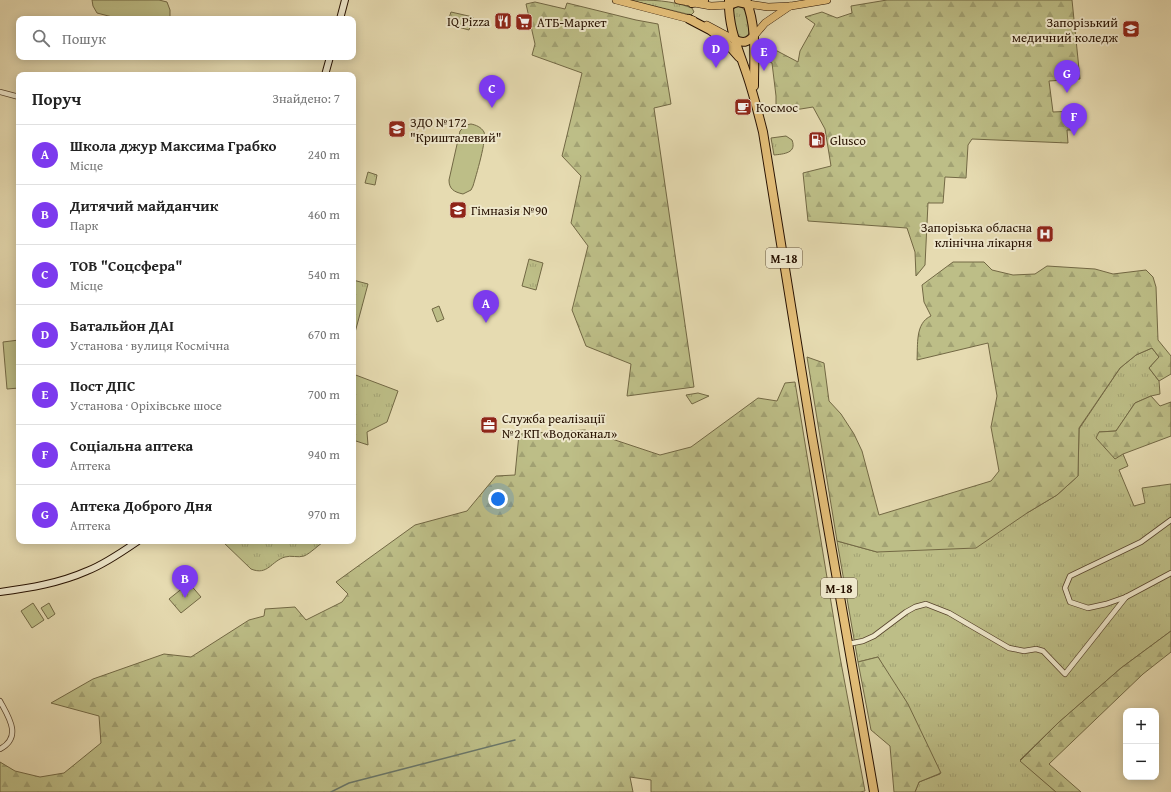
<!DOCTYPE html>
<html lang="uk">
<meta charset="utf-8">
<style>
:root{--surface:#fff;--page:#f2f2f2;--text:#222;--muted:#767676;--line:#e0e0e0;--accent:#7c3aed}
body{margin:0;font-family:"Gentium Book Plus",serif;background:var(--page);color:var(--text)}
.controls{position:absolute;right:12px;bottom:12px;display:grid;overflow:hidden;border-radius:8px;box-shadow:0 2px 10px #0003}
.controls button{width:36px;height:36px;display:grid;place-items:center;padding:0;border:0;border-bottom:1px solid var(--line);background:var(--surface);color:var(--text);font:20px sans-serif}
.you{position:absolute;left:498px;top:499px;width:14px;height:14px;margin:-10px;border:3px solid #fff;border-radius:50%;background:#1a73e8;box-shadow:0 0 0 6px #1a73e833}
.badge{display:grid;place-items:center;width:26px;height:26px;border-radius:50%;background:var(--accent);color:#fff;font-size:13px;font-weight:700}
.pin{position:absolute;translate:-50% -33px;filter:drop-shadow(0 1px 2px #0008)}
.pin::after{content:'';position:absolute;top:21px;width:14px;height:12px;background:inherit;clip-path:polygon(0 0,100% 0,50% 100%)}
.list{margin:0;padding:0;list-style:none}
h2{display:flex;justify-content:space-between;align-items:center;height:52px;margin:0;padding:0 16px;font-size:17px}
h2 small{font-size:13px;font-weight:400;color:var(--muted)}
.list li{display:grid;grid-template-columns:26px 1fr auto;gap:12px;align-items:center;box-sizing:border-box;height:60px;padding:0 16px;border-top:1px solid var(--line)}
.list b{display:block;font-size:15px;white-space:nowrap}
.list p{margin:0;font-size:13px;white-space:nowrap;color:var(--muted)}
.list em{font-size:13px;font-style:normal;color:var(--muted)}
.icon{flex:none;width:22px;height:22px;fill:none;stroke:currentColor;stroke-width:2;stroke-linecap:round;stroke-linejoin:round}
.map{position:relative;flex:none;width:1171px;height:792px;overflow:hidden}
.search{position:absolute;background:var(--surface);box-shadow:0 2px 10px #0003;left:16px;top:16px;width:340px;height:44px;display:flex;align-items:center;gap:10px;box-sizing:border-box;padding:0 14px;border-radius:8px;color:var(--muted);font-size:15px}
.panel{position:absolute;background:var(--surface);box-shadow:0 2px 10px #0003;left:16px;top:72px;width:340px;height:472px;border-radius:8px}
.map>svg:first-child{display:block}
.grass{fill:url(#grass-tufts);stroke:#726844}
.forest{fill:url(#forest-firs);stroke:#726844}
.garden{fill:#bdbe87;stroke:#726844}
.lines{fill:none;stroke-linecap:round;stroke-linejoin:round}
.stream{stroke:#6a7769;stroke-width:1.5}
.street-casing{stroke:#57442d;stroke-width:6}
.secondary-casing{stroke:#271101;stroke-width:8}
.primary-casing{stroke:#271101;stroke-width:8}
.highway-casing{stroke:#271101;stroke-width:10}
.street{stroke:#efe8cc;stroke-width:4.5}
.secondary{stroke:#efe8cc;stroke-width:6}
.primary{stroke:#e3be78;stroke-width:7}
.highway{stroke:#e3be78;stroke-width:8}
.labels{text-anchor:middle;dominant-baseline:central;stroke-width:4;stroke-linejoin:round;paint-order:stroke}
.shield{fill:#efe8cc;stroke:#63523e;stroke-width:1}
.shield-label{font-size:12px;font-weight:bold;fill:#271101}
.poi-label{font-size:13px;fill:#271101;stroke:#efe8cc;text-anchor:start}
</style>
<div class="map">
<svg width="1171" height="792" viewBox="0 0 1171 792">
<defs>
<pattern id="grass-tufts" width="24" height="20" patternUnits="userSpaceOnUse"><rect width="24" height="20" fill="#bdbe87"/><path d="M3 7l-1-3M5 7V3M7 7l1-3M15 17l-1-3M17 17v-4M19 17l1-3" fill="none" stroke="#a2a273"/></pattern>
<pattern id="forest-firs" width="22" height="20" patternUnits="userSpaceOnUse"><rect width="22" height="20" fill="#bdbe87"/><path d="M5 1l3.5 6h-7zM16 11l3.5 6h-7z" fill="#a2a273"/></pattern>
</defs>
<rect width="100%" height="100%" fill="#e6dbb1"/>
<filter id="stains"><feTurbulence type="fractalNoise" baseFrequency=".005" numOctaves="4"/><feColorMatrix values="0 0 0 0 .2 0 0 0 0 .09 0 0 0 0 .02 0 0 0 .5 -.17"/></filter>
<radialGradient id="worn" r=".72"><stop offset=".6" stop-color="#630" stop-opacity="0"/><stop offset="1" stop-color="#630" stop-opacity=".3"/></radialGradient>
<g class="grass">
<path d="M630,0C653,0 670,0 692,8L694,12L691,15L687,14Z"/>
<path d="M737,6C749,8 748,21 749,32L748,35L743,39L737,37L732,11Z"/>
<path d="M451,12L473,17L469,30L447,24Z"/>
<path d="M786,136L792,140C797,153 784,154 774,155L771,138Z"/>
<path d="M368,172L377,175L375,185L365,183Z"/>
<path d="M529,259L543,263L536,290L522,286Z"/>
<path d="M353,280L368,284L353,340Z"/>
<path d="M439,306L444,319L437,322L432,309Z"/>
<path d="M1152,348L1159,357L1149,368L1159,381L1160,394L1151,396L1135,403L1116,431L1099,432L1123,454L1128,466L1119,470L1134,506L1145,503L1142,488L1171,484V631L1121,668L1058,723L1020,760L1056,792H915L919,782L940,774L878,657L858,662L837,541L877,552L1027,513L1057,495L1078,476L1079,429L1120,368L1136,355Z"/>
<path d="M353,374L398,391L387,422L367,432L368,445L353,440Z"/>
<path d="M698,393L709,396L692,404L686,395Z"/>
<path d="M222,541H325C318,545 311,553 304,556C298,558 291,555 285,557C271,561 268,576 251,569Z"/>
<path d="M189,583L201,597L181,613L169,599Z"/>
<path d="M49,603L55,614L48,619L41,608Z"/>
</g>
<g class="forest">
<path d="M887,0H1072L1080,79L1049,81L1053,112L1075,111V130H1067L1068,143L972,139L968,145L966,178L945,177L943,203H928L925,265L916,276L915,252L907,228L808,221L803,173L831,166L825,129L813,107L776,113V96L772,63L758,56L764,44L798,62L800,51L815,24L805,17L822,12L837,18L852,13L851,6Z"/>
<path d="M535,2L565,9L567,3L636,20L658,24L671,104L654,108L694,387L627,396L631,364L586,346L572,310L588,246L571,223L581,176L562,156L582,73L532,55L535,44L526,4Z"/>
<path d="M953,262H984L992,270L1013,275L1035,274L1047,266L1095,269L1113,274L1146,270L1153,277L1156,287L1158,340L1171,356V374L1159,381L1149,368L1159,357L1152,348L1136,355L1120,368L1079,428L1078,476L1057,495L1027,513L976,548L877,552L837,541L807,357L824,363L829,401L841,414L854,434L862,451L879,515L991,481L999,471L991,427L997,396L988,343L917,360C918,345 915,323 931,316L924,302L922,285Z"/>
<path d="M795,382L840,657L865,791L860,792H651V780L630,777L633,792H0V762L15,771L40,777L64,773L101,743L99,716L51,703L93,679L164,654L191,657L249,620L264,616L265,609L295,607L306,620L342,602L348,594L336,582L415,525L467,511L496,476L515,475L519,434L585,430L660,455L691,447L758,398L777,401L785,383Z"/>
<path d="M1151,396L1160,406L1171,402V436L1123,454L1115,459L1096,438L1099,432L1116,431L1135,403Z"/>
<path d="M1171,631V652L1143,674L1049,764L1081,792H1056L1020,761L1058,723L1121,668Z"/>
<path d="M878,657L908,704L941,773L919,782L915,792H894L890,746L871,730L858,662Z"/>
</g>
<g class="garden">
<path d="M92,0H159L167,2L170,10V18L169,19H120L97,13L93,6Z"/>
<path d="M471,124C476,125 481,127 484,132C487,139 476,176 473,186L471,190L463,194C454,192 449,189 449,180L460,131L466,125Z"/>
<path d="M19,340V388L7,389L3,342Z"/>
<path d="M33,603L44,620L32,628L21,611Z"/>
</g>
<g class="lines">
<path class="stream" d="M331,792L349,783L515,740"/>
<defs>
<g id="street">
<path d="M0,92L19,97"/>
<path d="M1171,520L1141,542L1070,576L1065,588L1070,602L1088,608L1106,604L1126,597L1171,573"/>
<path d="M848,644L863,641L874,636L906,612L915,607L926,604L949,613L1009,648L1024,651L1036,649L1043,651L1065,674L1126,597"/>
<path d="M0,701C8,716 23,737 0,749"/>
</g>
<g id="secondary">
<path d="M340,19L345,0"/>
<path d="M325,75L330,57"/>
<path d="M0,592C30,588 60,583 87,571C105,564 122,552 138,541"/>
</g>
<g id="primary">
<path d="M616,0L693,20"/>
<path d="M678,0L711,6L729,5"/>
<path d="M748,4L768,7L791,6L827,0"/>
<path d="M707,25L735,40"/>
<path d="M754,36L765,23L790,6"/>
</g>
<g id="highway">
<path d="M729,0C728,27 738,48 746,72C753,92 758,112 763,132L812,436L874,792"/>
<path d="M746,0C757,27 754,57 754,86"/>
<path d="M692,3L704,0"/>
<path d="M729,5L738,2L748,4"/>
<path d="M689,19L710,30L724,40L739,57"/>
<path d="M735,40C743,43 747,43 754,36"/>
</g>
</defs>
<use href="#street" class="street-casing"/>
<use href="#secondary" class="secondary-casing"/>
<use href="#primary" class="primary-casing"/>
<use href="#highway" class="highway-casing"/>
<use href="#street" class="street"/>
<use href="#secondary" class="secondary"/>
<use href="#primary" class="primary"/>
<use href="#highway" class="highway"/>
</g>
<defs>
<symbol id="restaurant-square" viewBox="-11 -11 22 22"><rect x="-9" y="-9" width="18" height="18" rx="4" fill="#8f2418" stroke="#efe8cc"/><path d="M-5-6h1v4h1v-4h1v4h1v-4h1v5L-1.5 .5V6h-2V.5L-5-1ZM5-6V6H3V1.5H1.5Q1.5-4 5-6Z" fill="#fff"/></symbol>
<symbol id="supermarket-square" viewBox="-11 -11 22 22"><rect x="-9" y="-9" width="18" height="18" rx="4" fill="#8f2418" stroke="#efe8cc"/><path d="M-6-5.5h2.5l.6 2H6L4.5 2H-2.5L-4.4-4H-6ZM-1.5 3.2a1.3 1.3 0 1 0 .1 0ZM3 3.2a1.3 1.3 0 1 0 .1 0Z" fill="#fff"/></symbol>
<symbol id="university-square" viewBox="-11 -11 22 22"><rect x="-9" y="-9" width="18" height="18" rx="4" fill="#8f2418" stroke="#efe8cc"/><path d="M0-5L7-2L0 1L-7-2ZM-4 1L0 2.5L4 1V4Q0 6-4 4Z" fill="#fff"/></symbol>
<symbol id="cafe-square" viewBox="-11 -11 22 22"><rect x="-9" y="-9" width="18" height="18" rx="4" fill="#8f2418" stroke="#efe8cc"/><path d="M-5.5-4.5H6V0H3Q3 3.5 0 3.5H-2.5Q-5.5 3.5-5.5 0ZM3-3.2v2h1.7v-2ZM-6 4.5H4V6H-6Z" fill="#fff"/></symbol>
<symbol id="school-square" viewBox="-11 -11 22 22"><rect x="-9" y="-9" width="18" height="18" rx="4" fill="#8f2418" stroke="#efe8cc"/><path d="M0-5L7-2L0 1L-7-2ZM-4 1L0 2.5L4 1V4Q0 6-4 4Z" fill="#fff"/></symbol>
<symbol id="fuel-square" viewBox="-11 -11 22 22"><rect x="-9" y="-9" width="18" height="18" rx="4" fill="#8f2418" stroke="#efe8cc"/><path d="M-5.5-6h7V0h2V4h1.3V-2.5L3-4.5l.8-.8L6-3V5H2.5V1h-1V6h-7ZM-4.2-4.7v3.2H.2V-4.7Z" fill="#fff"/></symbol>
<symbol id="hospital-square" viewBox="-11 -11 22 22"><rect x="-9" y="-9" width="18" height="18" rx="4" fill="#8f2418" stroke="#efe8cc"/><path d="M-5-5h3v3.5h4V-5h3V5h-3V1.5h-4V5h-3Z" fill="#fff"/></symbol>
<symbol id="office-square" viewBox="-11 -11 22 22"><rect x="-9" y="-9" width="18" height="18" rx="4" fill="#8f2418" stroke="#efe8cc"/><path d="M-6-3h4V-5.5h4V-3h4V5H-6ZM-1-4.5V-3h2v-1.5ZM-6 0V1H6V0Z" fill="#fff"/></symbol>
</defs>
<g fill-rule="evenodd">
<use href="#restaurant-square" x="493" y="11" width="20" height="20"/>
<use href="#supermarket-square" x="514" y="12" width="20" height="20"/>
<use href="#university-square" x="1121" y="19" width="20" height="20"/>
<use href="#cafe-square" x="733" y="97" width="20" height="20"/>
<use href="#school-square" x="387" y="119" width="20" height="20"/>
<use href="#fuel-square" x="807" y="130" width="20" height="20"/>
<use href="#school-square" x="448" y="200" width="20" height="20"/>
<use href="#hospital-square" x="1035" y="224" width="20" height="20"/>
<use href="#office-square" x="479" y="415" width="20" height="20"/>
</g>
<g class="labels">
<g class="shield">
<rect x="766" y="248" width="36" height="20" rx="3"/>
<rect x="821" y="578" width="36" height="20" rx="3"/>
</g>
<g class="shield-label">
<text x="784" y="258">М-18</text>
<text x="839" y="588">М-18</text>
</g>
<g class="poi-label">
<text x="490" y="21" text-anchor="end">IQ Pizza</text>
<text x="537" y="22">АТБ-Маркет</text>
<text x="1118" y="22" text-anchor="end">Запорізький<tspan x="1118" dy="15">медичний коледж</tspan></text>
<text x="756" y="107">Космос</text>
<text x="410" y="122">ЗДО №172<tspan x="410" dy="15">"Кришталевий"</tspan></text>
<text x="830" y="140">Glusco</text>
<text x="471" y="210">Гімназія №90</text>
<text x="1032" y="227" text-anchor="end">Запорізька обласна<tspan x="1032" dy="15">клінічна лікарня</tspan></text>
<text x="502" y="418">Служба реалізації<tspan x="502" dy="15">№2 КП «Водоканал»</tspan></text>
</g>
</g>
<rect width="100%" height="100%" filter="url(#stains)"/>
<rect width="100%" height="100%" fill="url(#worn)"/>
</svg>
<div class="controls">
<button>+</button>
<button>−</button>
</div>
<div class="you"></div>
<div class="pin badge" style="left:486px;top:323px">A</div>
<div class="pin badge" style="left:185px;top:598px">B</div>
<div class="pin badge" style="left:492px;top:108px">C</div>
<div class="pin badge" style="left:716px;top:68px">D</div>
<div class="pin badge" style="left:764px;top:71px">E</div>
<div class="pin badge" style="left:1074px;top:136px">F</div>
<div class="pin badge" style="left:1067px;top:93px">G</div>
<div class="search"><svg class="icon" aria-label="search" viewBox="0 0 24 24"><circle cx="10" cy="10" r="6"/><path d="M15 15l6 6"/></svg>Пошук</div>
<section class="panel">
<h2>Поруч<small>Знайдено: 7</small></h2>
<ul class="list">
<li><span class="badge">A</span><div><b>Школа джур Максима Грабко</b><p>Місце</p></div><em>240 m</em></li>
<li><span class="badge">B</span><div><b>Дитячий майданчик</b><p>Парк</p></div><em>460 m</em></li>
<li><span class="badge">C</span><div><b>ТОВ &quot;Соцсфера&quot;</b><p>Місце</p></div><em>540 m</em></li>
<li><span class="badge">D</span><div><b>Батальйон ДАI</b><p>Установа · вулиця Космічна</p></div><em>670 m</em></li>
<li><span class="badge">E</span><div><b>Пост ДПС</b><p>Установа · Оріхівське шосе</p></div><em>700 m</em></li>
<li><span class="badge">F</span><div><b>Соціальна аптека</b><p>Аптека</p></div><em>940 m</em></li>
<li><span class="badge">G</span><div><b>Аптека Доброго Дня</b><p>Аптека</p></div><em>970 m</em></li>
</ul>
</section>
</div>
